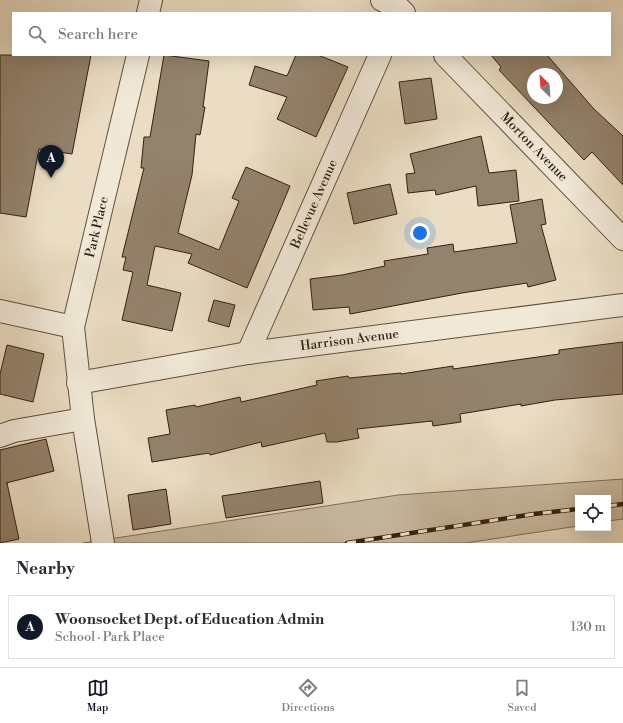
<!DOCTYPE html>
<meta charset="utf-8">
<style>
:root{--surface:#fff;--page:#f2f2f3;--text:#2b2b33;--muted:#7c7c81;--line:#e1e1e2;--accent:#111827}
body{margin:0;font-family:"Libre Bodoni",serif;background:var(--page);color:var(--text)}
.controls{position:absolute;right:12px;bottom:12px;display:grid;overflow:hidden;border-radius:0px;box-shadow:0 4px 16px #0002}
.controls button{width:36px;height:36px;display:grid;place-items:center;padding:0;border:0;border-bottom:1px solid var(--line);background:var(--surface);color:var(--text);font:20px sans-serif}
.compass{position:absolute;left:527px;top:68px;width:36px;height:36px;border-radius:50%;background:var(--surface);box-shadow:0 4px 16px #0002;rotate:335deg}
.you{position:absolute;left:420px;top:233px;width:14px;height:14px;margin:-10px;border:3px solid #fff;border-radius:50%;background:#1a73e8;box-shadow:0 0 0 6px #1a73e833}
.badge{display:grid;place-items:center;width:26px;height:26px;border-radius:50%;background:var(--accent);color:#fff;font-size:13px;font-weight:700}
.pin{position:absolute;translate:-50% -33px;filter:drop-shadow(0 1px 2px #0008)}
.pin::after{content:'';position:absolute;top:21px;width:14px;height:12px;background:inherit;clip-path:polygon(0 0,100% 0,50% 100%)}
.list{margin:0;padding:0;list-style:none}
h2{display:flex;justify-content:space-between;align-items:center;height:52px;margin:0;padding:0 16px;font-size:17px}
h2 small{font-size:13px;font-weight:400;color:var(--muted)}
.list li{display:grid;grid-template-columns:26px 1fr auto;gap:12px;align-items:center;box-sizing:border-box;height:64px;margin:0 8px 8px;padding:0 8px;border:1px solid var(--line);border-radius:0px}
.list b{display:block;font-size:15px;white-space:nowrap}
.list p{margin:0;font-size:13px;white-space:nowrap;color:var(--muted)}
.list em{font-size:13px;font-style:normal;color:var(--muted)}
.icon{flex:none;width:22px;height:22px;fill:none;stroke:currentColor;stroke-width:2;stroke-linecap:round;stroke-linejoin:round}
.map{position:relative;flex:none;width:623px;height:543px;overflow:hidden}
.search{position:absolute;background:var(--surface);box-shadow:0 4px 16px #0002;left:12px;right:12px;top:12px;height:44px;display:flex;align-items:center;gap:10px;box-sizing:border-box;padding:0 14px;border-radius:0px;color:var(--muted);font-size:15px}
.sheet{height:124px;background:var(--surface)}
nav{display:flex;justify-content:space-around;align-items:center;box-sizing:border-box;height:56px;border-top:1px solid var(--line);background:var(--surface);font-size:11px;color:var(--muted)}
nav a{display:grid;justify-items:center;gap:2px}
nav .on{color:var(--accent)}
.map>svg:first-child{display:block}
.green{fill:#cbbda4;stroke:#806e59}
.building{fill:#93826c;stroke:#35200e;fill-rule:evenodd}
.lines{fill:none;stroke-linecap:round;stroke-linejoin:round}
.minor-casing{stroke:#624f3b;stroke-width:24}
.minor{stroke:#f1e9d8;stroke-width:22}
.rail-casing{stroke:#35200e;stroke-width:4.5}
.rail{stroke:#f1e9d8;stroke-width:3;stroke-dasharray:9;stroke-linecap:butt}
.labels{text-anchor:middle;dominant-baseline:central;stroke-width:3.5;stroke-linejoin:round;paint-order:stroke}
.street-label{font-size:13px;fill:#35200e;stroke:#f1e9d8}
</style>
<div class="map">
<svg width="623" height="543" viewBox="0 0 623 543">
<rect width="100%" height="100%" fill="#eaddc3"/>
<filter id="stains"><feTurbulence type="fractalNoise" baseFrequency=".005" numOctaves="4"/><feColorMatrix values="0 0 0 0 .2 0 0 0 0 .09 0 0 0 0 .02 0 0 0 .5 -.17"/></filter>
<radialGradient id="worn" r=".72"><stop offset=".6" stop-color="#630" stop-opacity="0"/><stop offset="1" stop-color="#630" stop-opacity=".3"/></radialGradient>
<path class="green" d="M623,479V519L608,521V498H578V526L466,543H83L398,495Z"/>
<g class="building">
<path d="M0,55H91L72,154L39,149L26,217L0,213Z"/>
<path d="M164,55L209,61L203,107H205L200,135L196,134L192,175L178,233L219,250L239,201L232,198L246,167L290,186L247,288L188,263L192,254L155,246L147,285L181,293L172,331L122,320L133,272L123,270L126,257H122L144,168H141L144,137H150Z"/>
<path d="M296,55H318L348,67L316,137L277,119L287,97L249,85L255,66L287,76Z"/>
<path d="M491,55H547L594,109L623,136V185L592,152L584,160L499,70L501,67ZM533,74H557V98H533Z"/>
<path d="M431,78L437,119L405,124L399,82Z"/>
<path d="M481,136L489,173L516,170L519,201L478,206L476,186L436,195L435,190L408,193L406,174L415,173L410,154Z"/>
<path d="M390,184L397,214L354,224L347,193Z"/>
<path d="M542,199L546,224L541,225L556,280L528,287L527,283L462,293L350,314L349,307L313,310L310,279L342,275L385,266L384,261L428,254L427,248L453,244L454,252L517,243L510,205Z"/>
<path d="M214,300L235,305L229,327L208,321Z"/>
<path d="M623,342V394L555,400L521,406V404L460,414L461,422L433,426L432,421L357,429L359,438L337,442H327L325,433L262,447L261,442L210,455L209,453L152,462L148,438L170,434L166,410L195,405L196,407L240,397L241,402L317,385L316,381L348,376L349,378L401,373V374L453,366V369L559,354V350Z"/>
<path d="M7,345L44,354L33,402L0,394V374Z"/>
<path d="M46,439L54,471L6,483H7L19,539L0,543V450Z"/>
<path d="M320,481L323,503L226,518L222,496Z"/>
<path d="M166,489L171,524L133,530L128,495Z"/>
</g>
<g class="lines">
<defs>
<g id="minor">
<path d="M382,0L400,9L404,13"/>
<path d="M148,13L151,0"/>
<path id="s1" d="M445,55L623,239"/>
<path d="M0,311L73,327"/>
<path id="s2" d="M248,353L380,55"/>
<path id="s3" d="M78,383L248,353L623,305"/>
<path d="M0,436L14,431L83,419"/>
<path id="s4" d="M103,543L83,419L73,327L138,55"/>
</g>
</defs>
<use href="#minor" class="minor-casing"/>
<use href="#minor" class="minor"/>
<defs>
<g id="rail">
<path d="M608,506L623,504"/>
<path d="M347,543L534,514L578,509"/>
</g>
</defs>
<use href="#rail" class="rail-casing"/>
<use href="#rail" class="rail"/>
</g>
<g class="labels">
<g class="street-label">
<text stroke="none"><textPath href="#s1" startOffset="128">Morton Avenue</textPath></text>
<text stroke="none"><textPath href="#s2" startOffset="163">Bellevue Avenue</textPath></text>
<text stroke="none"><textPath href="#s4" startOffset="321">Park Place</textPath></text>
<text stroke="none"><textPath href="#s3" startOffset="275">Harrison Avenue</textPath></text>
</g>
</g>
<rect width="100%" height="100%" filter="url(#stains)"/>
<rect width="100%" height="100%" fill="url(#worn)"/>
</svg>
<div class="controls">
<button><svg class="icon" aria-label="locate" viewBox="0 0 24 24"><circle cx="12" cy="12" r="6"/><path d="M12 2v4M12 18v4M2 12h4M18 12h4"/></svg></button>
</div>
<svg class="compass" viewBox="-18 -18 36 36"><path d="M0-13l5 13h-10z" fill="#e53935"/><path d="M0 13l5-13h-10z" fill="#7c7c81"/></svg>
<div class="you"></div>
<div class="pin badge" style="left:51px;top:178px">A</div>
<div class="search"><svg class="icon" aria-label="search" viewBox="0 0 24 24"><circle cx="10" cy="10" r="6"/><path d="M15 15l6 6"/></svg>Search here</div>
</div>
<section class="sheet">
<h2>Nearby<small></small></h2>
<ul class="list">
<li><span class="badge">A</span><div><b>Woonsocket Dept. of Education Admin</b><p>School · Park Place</p></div><em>130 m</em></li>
</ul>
</section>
<nav>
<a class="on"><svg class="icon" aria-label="map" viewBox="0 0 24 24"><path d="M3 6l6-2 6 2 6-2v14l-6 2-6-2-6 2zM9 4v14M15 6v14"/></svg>Map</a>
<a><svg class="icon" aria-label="directions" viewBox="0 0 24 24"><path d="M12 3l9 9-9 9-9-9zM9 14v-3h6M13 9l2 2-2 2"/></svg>Directions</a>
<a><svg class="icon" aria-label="saved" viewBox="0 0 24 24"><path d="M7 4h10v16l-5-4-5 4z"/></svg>Saved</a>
</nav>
